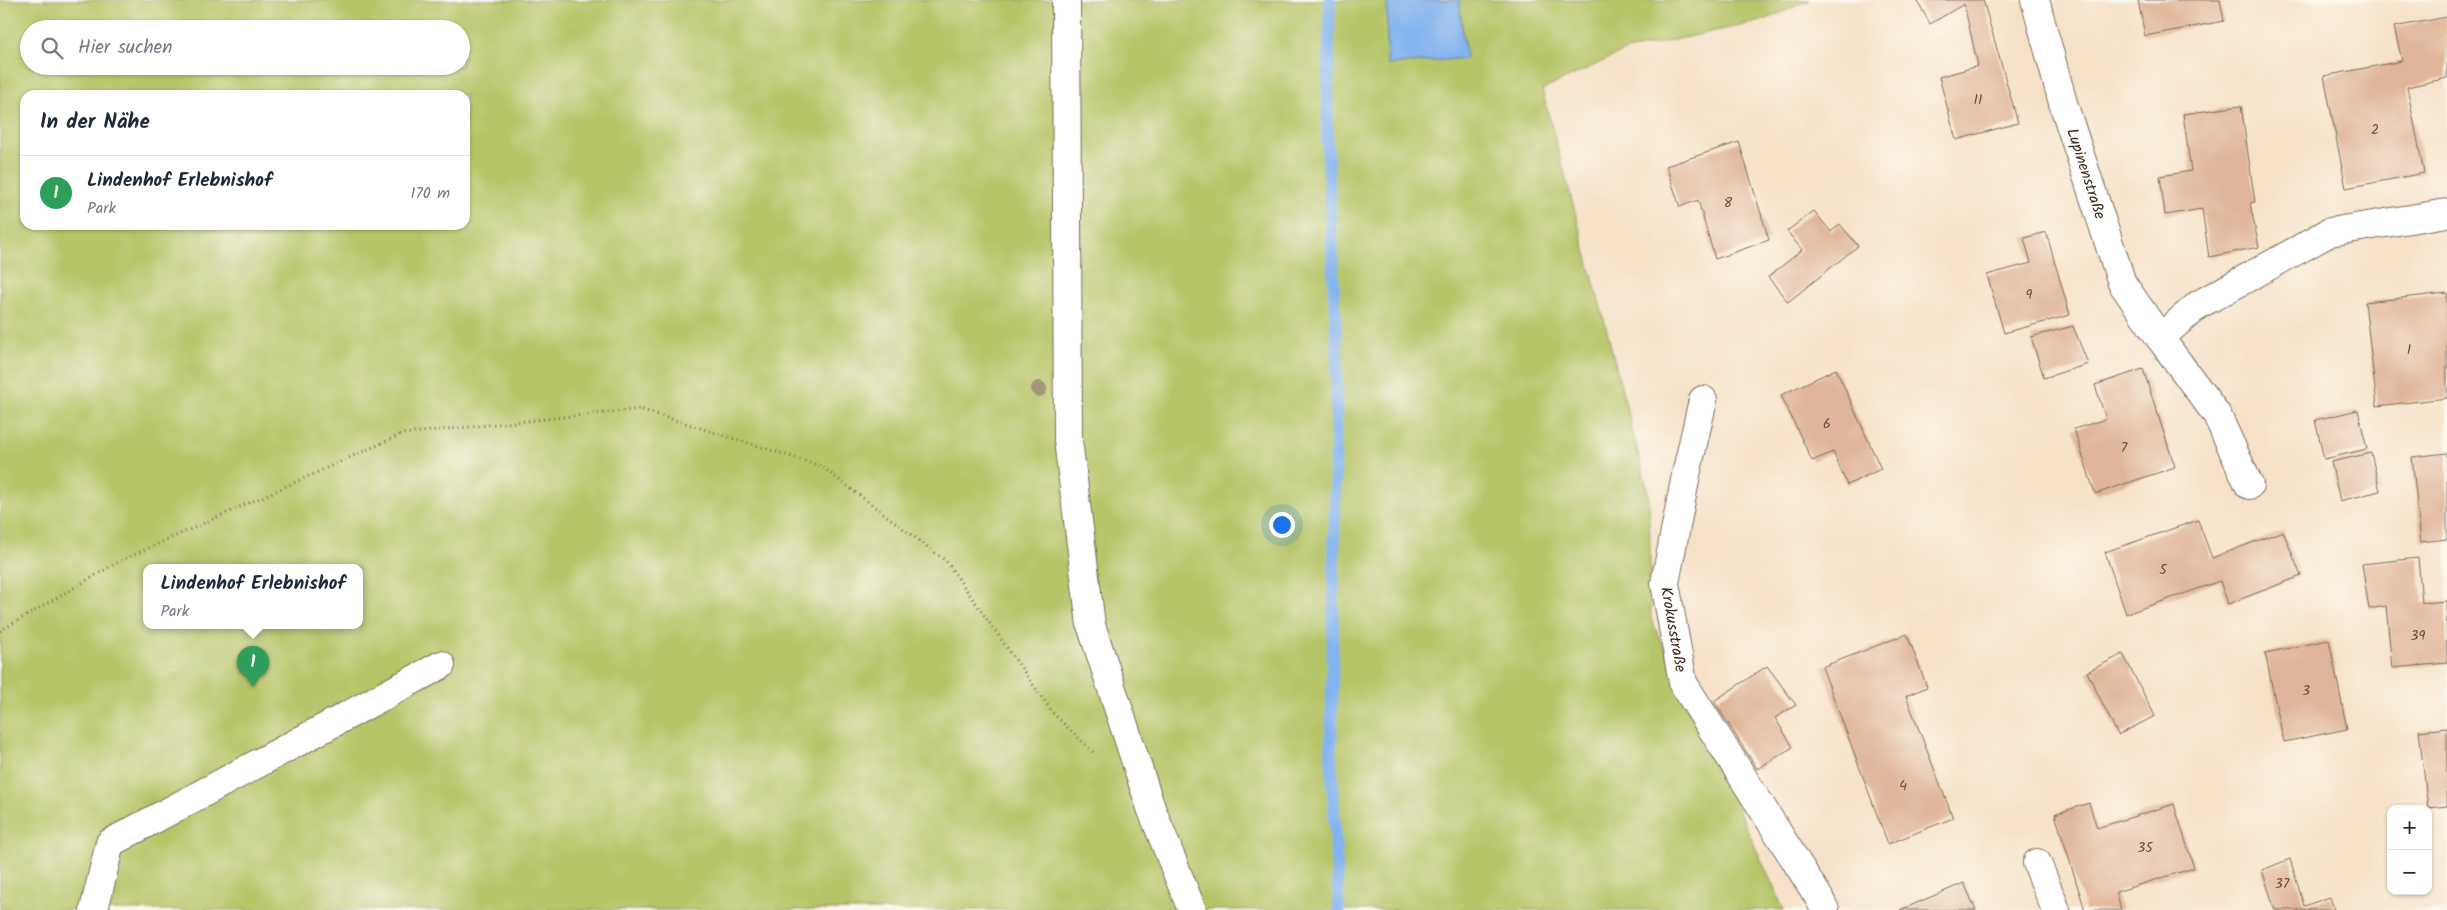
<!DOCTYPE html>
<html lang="de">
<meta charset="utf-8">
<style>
:root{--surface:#fff;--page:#f2f2f3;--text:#1f2937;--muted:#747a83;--line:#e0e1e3;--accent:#c8321e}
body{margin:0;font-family:Kalam,sans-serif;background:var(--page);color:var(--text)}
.controls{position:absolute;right:15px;bottom:15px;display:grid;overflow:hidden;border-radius:10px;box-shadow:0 1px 4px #0004}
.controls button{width:45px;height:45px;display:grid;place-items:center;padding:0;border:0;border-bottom:1px solid var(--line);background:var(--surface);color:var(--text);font:25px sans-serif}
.you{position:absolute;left:1281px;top:524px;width:18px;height:18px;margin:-12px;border:4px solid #fff;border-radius:50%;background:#1a73e8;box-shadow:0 0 0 8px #1a73e833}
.badge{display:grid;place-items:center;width:32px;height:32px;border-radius:50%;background:var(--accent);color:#fff;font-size:16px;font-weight:700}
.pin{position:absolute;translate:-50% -41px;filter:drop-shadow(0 1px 2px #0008)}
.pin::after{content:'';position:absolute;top:26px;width:18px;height:15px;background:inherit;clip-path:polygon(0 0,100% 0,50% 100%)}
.popup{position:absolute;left:143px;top:564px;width:220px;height:65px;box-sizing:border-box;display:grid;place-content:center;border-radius:10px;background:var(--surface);filter:drop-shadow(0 1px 4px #0005);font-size:16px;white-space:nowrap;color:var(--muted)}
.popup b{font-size:19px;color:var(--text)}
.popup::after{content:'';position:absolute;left:50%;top:100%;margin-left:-10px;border:10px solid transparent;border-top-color:var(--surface)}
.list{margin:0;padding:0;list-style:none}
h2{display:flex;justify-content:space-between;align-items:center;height:65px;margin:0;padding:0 20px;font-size:21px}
h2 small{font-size:16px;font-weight:400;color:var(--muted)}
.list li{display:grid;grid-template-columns:32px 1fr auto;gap:15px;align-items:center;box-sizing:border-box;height:75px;padding:0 20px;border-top:1px solid var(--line)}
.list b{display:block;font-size:19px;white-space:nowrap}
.list p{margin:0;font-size:16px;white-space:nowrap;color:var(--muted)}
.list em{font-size:16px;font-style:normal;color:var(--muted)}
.icon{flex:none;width:28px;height:28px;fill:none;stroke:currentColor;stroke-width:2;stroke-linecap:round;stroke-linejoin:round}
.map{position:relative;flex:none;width:2447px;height:910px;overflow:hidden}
.search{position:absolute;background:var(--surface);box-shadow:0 1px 4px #0004;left:20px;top:20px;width:450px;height:55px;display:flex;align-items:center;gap:12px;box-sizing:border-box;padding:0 18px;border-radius:28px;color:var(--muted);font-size:19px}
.panel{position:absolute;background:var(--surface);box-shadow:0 1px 4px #0004;left:20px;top:90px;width:450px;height:140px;border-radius:15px}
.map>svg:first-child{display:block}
.green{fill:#b6c567;stroke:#787842;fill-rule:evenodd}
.water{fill:#83b4ef;stroke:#5f6f86}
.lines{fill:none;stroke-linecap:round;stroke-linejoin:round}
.stream{stroke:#83b4ef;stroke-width:12}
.building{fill:#e0b599}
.minor-casing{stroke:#7c6a5a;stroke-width:30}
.path{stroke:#7c6a5a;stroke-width:3;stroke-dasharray:1 4;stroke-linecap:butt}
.minor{stroke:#fff;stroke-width:28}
.tree{fill:#a49677}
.labels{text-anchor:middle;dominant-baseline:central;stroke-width:4;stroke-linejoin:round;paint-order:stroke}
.number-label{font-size:14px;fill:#644d3d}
.street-label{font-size:16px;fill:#3b2a1e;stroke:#fbf7ec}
</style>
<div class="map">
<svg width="2447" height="910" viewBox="0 0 2447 910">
<rect width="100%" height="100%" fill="#fbf7ec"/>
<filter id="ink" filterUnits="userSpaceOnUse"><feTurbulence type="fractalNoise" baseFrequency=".02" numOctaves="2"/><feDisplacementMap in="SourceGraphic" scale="10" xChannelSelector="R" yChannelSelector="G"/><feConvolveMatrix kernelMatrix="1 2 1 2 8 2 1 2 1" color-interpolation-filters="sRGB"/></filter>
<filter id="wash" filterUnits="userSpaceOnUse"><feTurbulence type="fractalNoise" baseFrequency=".0096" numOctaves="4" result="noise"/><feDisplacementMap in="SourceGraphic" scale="20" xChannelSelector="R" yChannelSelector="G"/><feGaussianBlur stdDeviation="1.12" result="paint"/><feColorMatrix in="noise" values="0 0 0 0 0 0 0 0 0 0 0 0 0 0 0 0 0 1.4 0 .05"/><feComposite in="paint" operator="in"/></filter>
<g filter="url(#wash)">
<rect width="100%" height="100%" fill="#f6e2c9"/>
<path class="green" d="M0,0H1810L1762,21L1627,50L1542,90L1606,327L1649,496L1651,619L1784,910H0ZM29,29H461V66H29ZM25,95H465V225H25ZM147,568H359V626H147Z"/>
<path class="water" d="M1387,0H1459L1466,58L1387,65Z"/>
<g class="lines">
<path class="stream" d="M1330,0L1327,136L1337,357L1331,753L1339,910"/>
</g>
<g id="blocks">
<g class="building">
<path d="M1917,0H1983L2018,123L1956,140L1939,77L1978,66L1964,4L1930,24Z"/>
<path d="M2138,0H2220L2224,21L2145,36Z"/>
<path d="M2447,17V78L2407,87L2424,173L2346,188L2324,76L2402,61L2394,27Z"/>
<path d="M2241,106L2255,202L2250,203L2259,247L2209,257L2202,209L2165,215L2160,176L2191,171L2183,114Z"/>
<path d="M1739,142L1769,240L1715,259L1698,200L1680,207L1666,166Z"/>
<path d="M1814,211L1831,232L1840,224L1858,246L1788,302L1768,277L1802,250L1787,231Z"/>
<path d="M2046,232L2070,315L2004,333L1987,275L2031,263L2024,238Z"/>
<path d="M2447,293V398L2377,406L2365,302Z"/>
<path d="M2073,326L2088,364L2044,378L2031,337Z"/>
<path d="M1836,369L1881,469L1847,485L1833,452L1812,461L1781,395Z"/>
<path d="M2143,369L2175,467L2095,494L2074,429L2106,419L2095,385Z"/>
<path d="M2358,410L2367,449L2324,459L2315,420Z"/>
<path d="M2371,453L2380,491L2340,501L2331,462Z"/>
<path d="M2447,453V539L2421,542L2412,457Z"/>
<path d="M2198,520L2212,558L2283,531L2301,576L2228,604L2220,581L2126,614L2105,552Z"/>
<path d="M2418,558L2422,603L2446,601L2447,663L2392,668L2386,606L2369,609L2362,564Z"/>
<path d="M1907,634L1927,687L1906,696L1953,818L1888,844L1822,667Z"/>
<path d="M2329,640L2347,729L2284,742L2265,653Z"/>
<path d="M2123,654L2155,716L2118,735L2087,672Z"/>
<path d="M1767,666L1796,705L1775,718L1793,747L1757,769L1714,701Z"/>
<path d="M2447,728V806L2428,808L2419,731Z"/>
<path d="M2089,803L2097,828L2174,804L2194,868L2116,892L2121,910H2085L2055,814Z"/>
<path d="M2290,859L2304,906L2330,897L2334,910H2275L2262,870Z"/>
<path d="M1964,883L1976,910H1900Z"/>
</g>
</g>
</g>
<g filter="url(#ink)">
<use href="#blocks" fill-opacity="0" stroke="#7c6a5a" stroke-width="1"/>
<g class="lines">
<defs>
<g id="minor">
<path d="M1066,0L1068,440L1091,625L1151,808L1192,910"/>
<path id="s1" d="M2035,0L2063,103L2122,283L2160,338L2198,305L2330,232L2447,213"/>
<path d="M2160,338L2217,415L2249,485"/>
<path id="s2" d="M1703,400L1687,470L1665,583L1683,683L1818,896L1825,910"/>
<path d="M2037,863L2056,910"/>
<path d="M94,910L110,843L441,665"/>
</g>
</defs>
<use href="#minor" class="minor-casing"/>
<path class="path" d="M0,631L120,561L402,434L640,409L821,466L946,561L1053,713L1095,754"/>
<use href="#minor" class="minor"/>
</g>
<circle class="tree" cx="1039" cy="389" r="8"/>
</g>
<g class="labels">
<g class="number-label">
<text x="1978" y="100">11</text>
<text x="2375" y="130">2</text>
<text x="1728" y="203">8</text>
<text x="2029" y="295">9</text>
<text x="2409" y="350">1</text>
<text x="1827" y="424">6</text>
<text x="2124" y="448">7</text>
<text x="2163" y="570">5</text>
<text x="2418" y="636">39</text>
<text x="2306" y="691">3</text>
<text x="1903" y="786">4</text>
<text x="2145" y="848">35</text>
<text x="2282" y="884">37</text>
</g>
<g class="street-label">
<text stroke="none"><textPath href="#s1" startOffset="181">Lupinenstraße</textPath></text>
<text stroke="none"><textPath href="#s2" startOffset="234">Krokusstraße</textPath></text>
</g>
</g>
</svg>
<div class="controls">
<button>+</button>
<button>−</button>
</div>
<div class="you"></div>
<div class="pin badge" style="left:253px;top:687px;background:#2e9e5b">1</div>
<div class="popup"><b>Lindenhof Erlebnishof</b>Park</div>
<div class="search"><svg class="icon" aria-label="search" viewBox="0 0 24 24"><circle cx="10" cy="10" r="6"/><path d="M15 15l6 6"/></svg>Hier suchen</div>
<section class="panel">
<h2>In der Nähe<small></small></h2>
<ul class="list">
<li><span class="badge" style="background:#2e9e5b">1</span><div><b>Lindenhof Erlebnishof</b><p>Park</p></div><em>170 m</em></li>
</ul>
</section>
</div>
